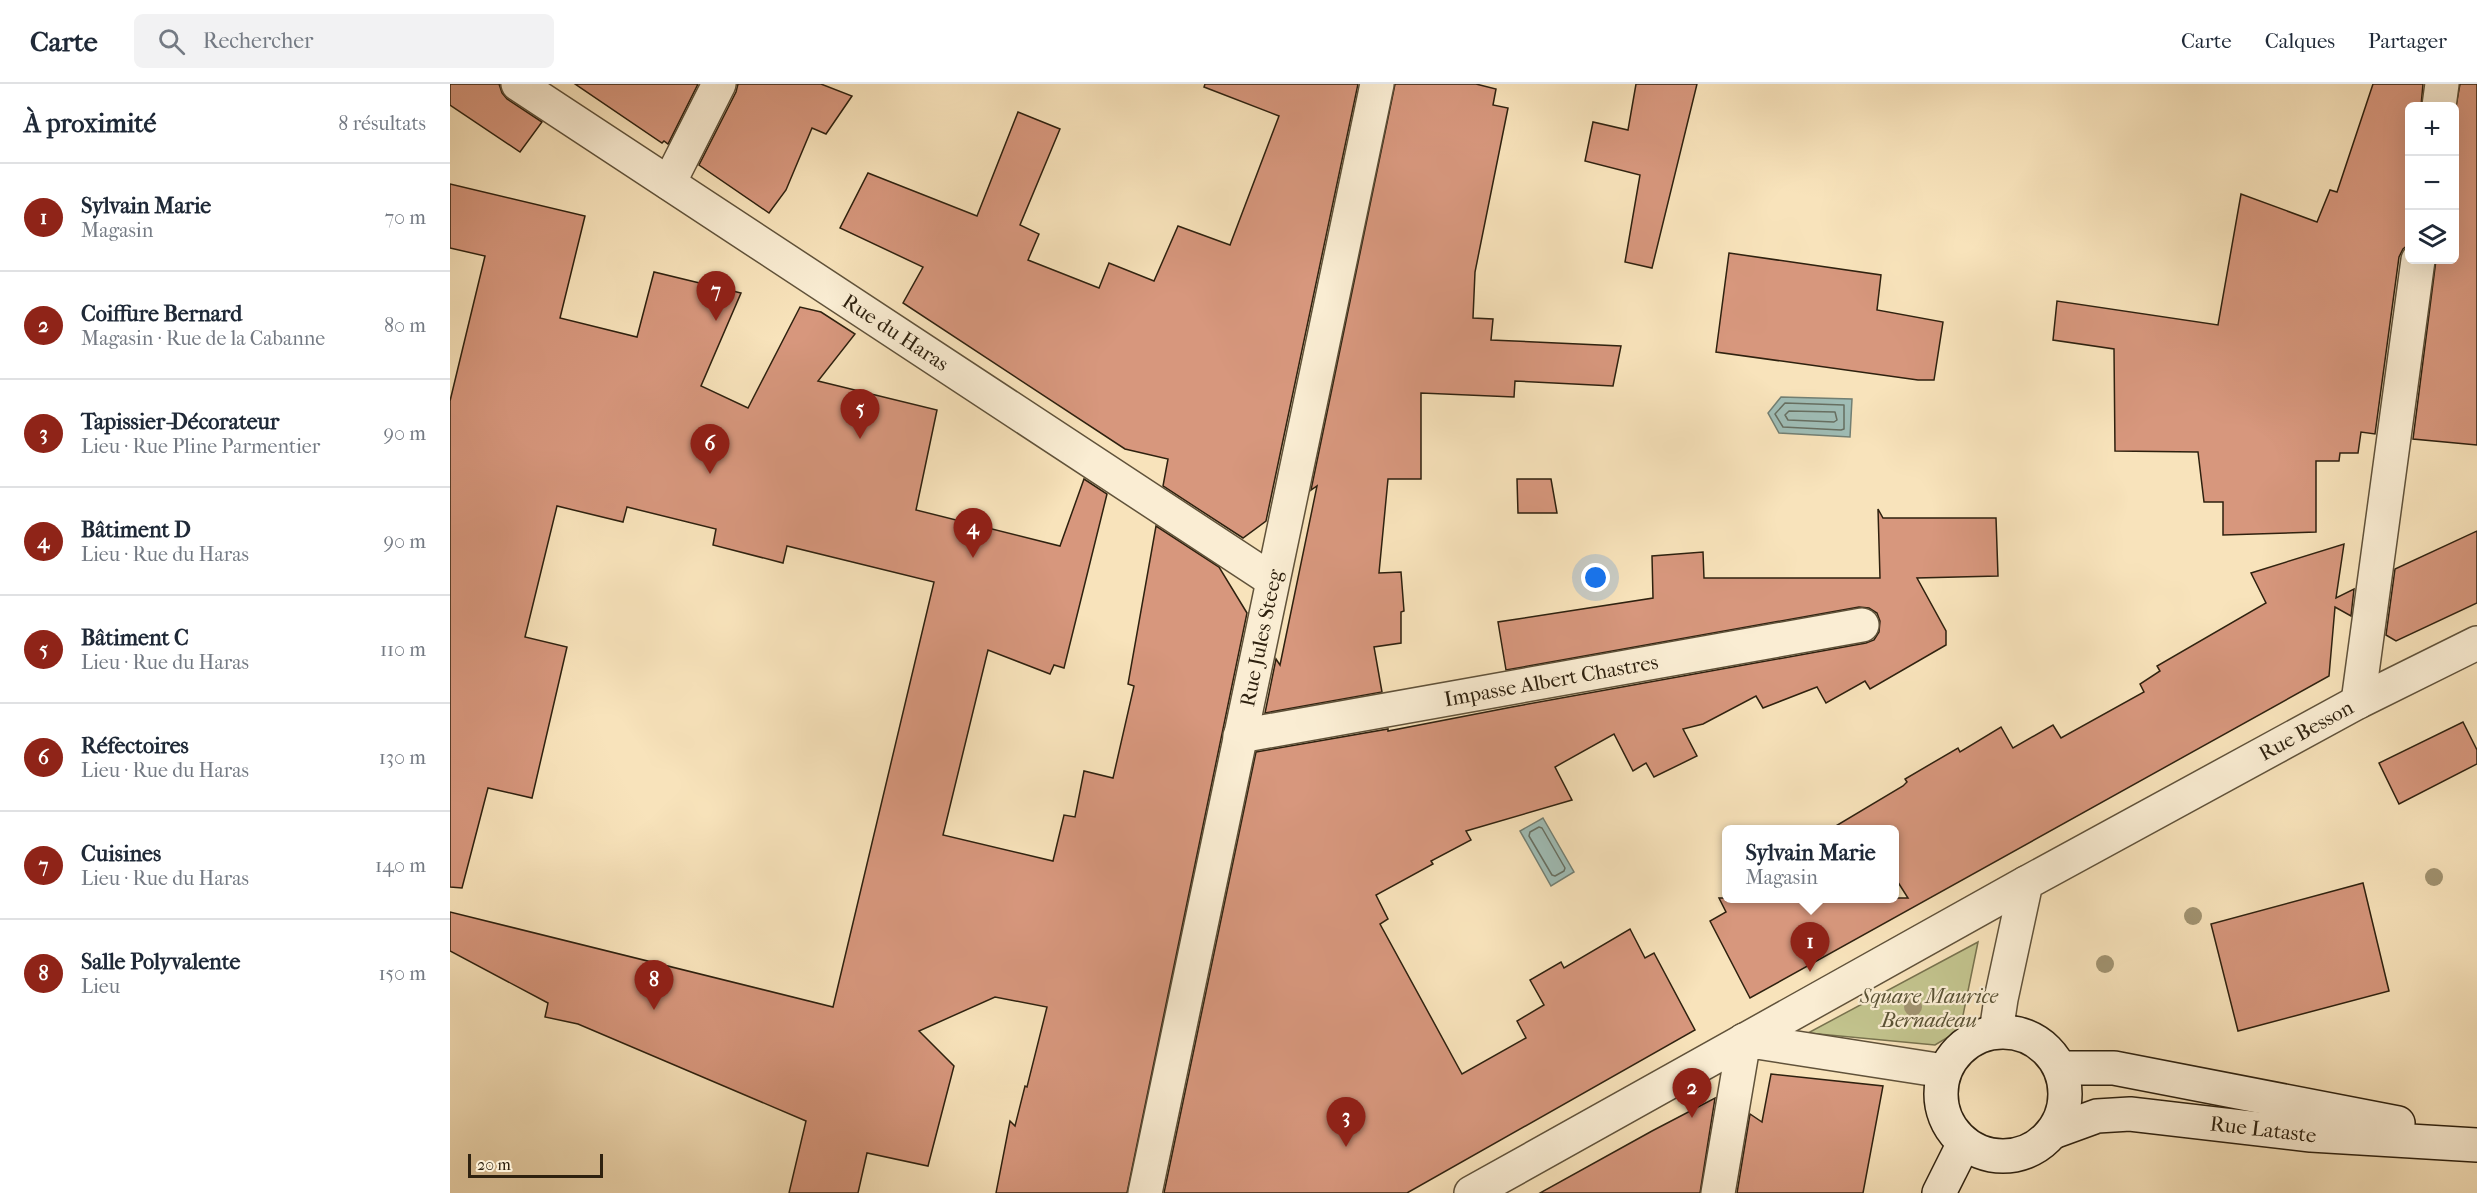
<!DOCTYPE html>
<html lang="fr">
<meta charset="utf-8">
<style>
:root{--surface:#fff;--page:#f2f2f3;--text:#1f2937;--muted:#747a83;--line:#e0e1e3;--accent:#8f2418}
body{margin:0;font-family:"IM FELL French Canon",serif;background:var(--page);color:var(--text)}
.controls{position:absolute;right:18px;top:18px;display:grid;overflow:hidden;border-radius:9px;box-shadow:0 6px 24px #0002}
.controls button{width:54px;height:54px;display:grid;place-items:center;padding:0;border:0;border-bottom:2px solid var(--line);background:var(--surface);color:var(--text);font:30px sans-serif}
.scale{position:absolute;left:18px;bottom:15px;width:135px;box-sizing:border-box;padding-left:6px;border:3px solid #2e210f;border-top:0;font-size:16px;line-height:21px;white-space:nowrap;color:#2e210f;-webkit-text-stroke:4px #faedd3;paint-order:stroke}
.you{position:absolute;left:1146px;top:494px;width:21px;height:21px;margin:-15px;border:4px solid #fff;border-radius:50%;background:#1a73e8;box-shadow:0 0 0 9px #1a73e833}
.badge{display:grid;place-items:center;width:39px;height:39px;border-radius:50%;background:var(--accent);color:#fff;font-size:20px;font-weight:700}
.pin{position:absolute;translate:-50% -50px;filter:drop-shadow(0 2px 3px #0008)}
.pin::after{content:'';position:absolute;top:32px;width:21px;height:18px;background:inherit;clip-path:polygon(0 0,100% 0,50% 100%)}
.popup{position:absolute;left:1272px;top:741px;width:177px;height:78px;box-sizing:border-box;display:grid;place-content:center;border-radius:9px;background:var(--surface);filter:drop-shadow(0 2px 4px #0005);font-size:20px;white-space:nowrap;color:var(--muted)}
.popup b{font-size:22px;color:var(--text)}
.popup::after{content:'';position:absolute;left:50%;top:100%;margin-left:-12px;border:12px solid transparent;border-top-color:var(--surface)}
.list{margin:0;padding:0;list-style:none}
h2{display:flex;justify-content:space-between;align-items:center;height:78px;margin:0;padding:0 24px;font-size:26px}
h2 small{font-size:20px;font-weight:400;color:var(--muted)}
.list li{display:grid;grid-template-columns:39px 1fr auto;gap:18px;align-items:center;box-sizing:border-box;height:108px;padding:0 24px;border-top:2px solid var(--line)}
.list b{display:block;font-size:22px;white-space:nowrap}
.list p{margin:0;font-size:20px;white-space:nowrap;color:var(--muted)}
.list em{font-size:20px;font-style:normal;color:var(--muted)}
.icon{flex:none;width:33px;height:33px;fill:none;stroke:currentColor;stroke-width:2;stroke-linecap:round;stroke-linejoin:round}
.map{position:relative;flex:none;width:2027px;height:1109px;overflow:hidden}
header{display:flex;align-items:center;gap:36px;box-sizing:border-box;height:84px;padding:0 30px;background:var(--surface);border-bottom:2px solid var(--line)}
header strong{font-size:28px}
nav{display:flex;gap:33px;margin-inline-start:auto;font-size:21px}
.search{width:420px;height:54px;background:var(--page);display:flex;align-items:center;gap:15px;box-sizing:border-box;padding:0 21px;border-radius:9px;color:var(--muted);font-size:22px}
main{display:flex}
aside{flex:1;background:var(--surface)}
.map>svg:first-child{display:block}
.green{fill:#c2c38d;stroke:#78724e;stroke-width:1.5}
.water{fill:#9fbdb6;stroke:#727f73;stroke-width:1.5}
.lines{fill:none;stroke-linecap:round;stroke-linejoin:round}
.shore{stroke:#666f62;stroke-width:1.5}
.building{fill:#d7977d;stroke:#2e210f;stroke-width:1.5}
.street-casing{stroke:#60523a;stroke-width:36}
.secondary-casing{stroke:#2e210f;stroke-width:36}
.street{stroke:#faedd3;stroke-width:33}
.secondary{stroke:#faedd3;stroke-width:33}
.tree{fill:#a19371}
.labels{text-anchor:middle;dominant-baseline:central;stroke-width:4.5;stroke-linejoin:round;paint-order:stroke}
.street-label{font-size:21px;fill:#2e210f;stroke:#faedd3}
.park-label{font-size:21px;font-style:italic;fill:#5a5235;stroke:#faedd3}
</style>
<header>
<strong>Carte</strong>
<div class="search"><svg class="icon" aria-label="search" viewBox="0 0 24 24"><circle cx="10" cy="10" r="6"/><path d="M15 15l6 6"/></svg>Rechercher</div>
<nav><a>Carte</a><a>Calques</a><a>Partager</a></nav>
</header>
<main>
<aside>
<h2>À proximité<small>8 résultats</small></h2>
<ul class="list">
<li><span class="badge">1</span><div><b>Sylvain Marie</b><p>Magasin</p></div><em>70 m</em></li>
<li><span class="badge">2</span><div><b>Coiffure Bernard</b><p>Magasin · Rue de la Cabanne</p></div><em>80 m</em></li>
<li><span class="badge">3</span><div><b>Tapissier-Décorateur</b><p>Lieu · Rue Pline Parmentier</p></div><em>90 m</em></li>
<li><span class="badge">4</span><div><b>Bâtiment D</b><p>Lieu · Rue du Haras</p></div><em>90 m</em></li>
<li><span class="badge">5</span><div><b>Bâtiment C</b><p>Lieu · Rue du Haras</p></div><em>110 m</em></li>
<li><span class="badge">6</span><div><b>Réfectoires</b><p>Lieu · Rue du Haras</p></div><em>130 m</em></li>
<li><span class="badge">7</span><div><b>Cuisines</b><p>Lieu · Rue du Haras</p></div><em>140 m</em></li>
<li><span class="badge">8</span><div><b>Salle Polyvalente</b><p>Lieu</p></div><em>150 m</em></li>
</ul>
</aside>
<div class="map">
<svg width="2027" height="1109" viewBox="0 0 2027 1109">
<rect width="100%" height="100%" fill="#f8e3bb"/>
<filter id="stains"><feTurbulence type="fractalNoise" baseFrequency=".00333" numOctaves="4"/><feColorMatrix values="0 0 0 0 .2 0 0 0 0 .09 0 0 0 0 .02 0 0 0 .5 -.17"/></filter>
<radialGradient id="worn" r=".72"><stop offset=".6" stop-color="#630" stop-opacity="0"/><stop offset="1" stop-color="#630" stop-opacity=".3"/></radialGradient>
<path class="green" d="M1528,858L1510,946L1485,961L1358,949Z"/>
<g class="water">
<path d="M1331,313L1402,315L1400,353L1329,349L1318,329Z"/>
<path d="M1093,734L1124,788L1101,802L1070,747Z"/>
</g>
<g class="lines">
<g class="shore">
<path d="M1335,319L1394,321V345L1391,346L1333,343L1325,330Z"/>
<path d="M1339,327L1385,328L1387,336L1384,338L1338,336L1335,331Z"/>
<path d="M1089,743L1092,744L1115,784L1114,787L1105,792L1102,791L1079,752L1080,748Z"/>
</g>
</g>
<g class="building">
<path d="M0,0H49L52,9L57,15L92,38L70,68L0,21Z"/>
<path d="M125,0H248L218,60L214,57L212,59Z"/>
<path d="M288,0H371L402,12L376,50L362,44L336,106L319,129L249,81L286,8Z"/>
<path d="M755,0H908L816,437L793,454L713,402L718,375L675,365L453,219L473,183L390,144L418,89L527,132L568,28L610,45L570,141L589,150L578,176L649,204L659,179L704,197L728,142L780,161L829,32L754,3Z"/>
<path d="M945,0H1026L1046,5L1043,21L1058,24L1025,188L1023,234L1043,235L1041,256L1171,262L1163,302L1065,297L1064,313L971,309V395H938L929,489L951,488L954,527L951,528V559L924,563L932,608L815,629L826,575L830,581L867,402L861,406Z"/>
<path d="M1186,0H1247L1202,184L1175,178L1190,91L1135,77L1143,38L1178,46Z"/>
<path d="M1923,0H1973L1971,22H1959V160L1953,165L1949,173L1925,350L1911,348L1908,369H1890L1889,377H1866V448L1773,451V418H1754L1748,368L1665,367L1664,265L1603,256L1607,217L1768,241L1791,110L1867,138L1880,106L1887,108Z"/>
<path d="M2010,0H2027V361L1963,355L1986,176H2004V32Z"/>
<path d="M0,100L135,132L110,234L187,253L204,188L291,209L251,302L298,324L350,223L371,228L405,250L368,297L487,326L466,426L610,462L634,395L657,410L614,584L604,581L600,590L538,566L493,751L603,777L614,731L625,733L634,687L663,694L684,602L678,600L706,442L769,483L797,529L677,1109H546L560,1037L565,1042L575,1002L577,1003L597,923L545,913L469,947L504,982L478,1082L417,1069L408,1109H339L356,1037L128,940L95,933L98,919L0,867V828L383,923L484,498L337,462L333,479L263,461L266,445L177,423L173,438L107,422L75,553L117,563L82,714L38,704L12,804L0,803V317L35,172L0,164Z"/>
<path d="M1279,169L1431,191L1427,226L1493,238L1484,296H1468L1266,268Z"/>
<path d="M1067,395H1101L1107,429H1068Z"/>
<path d="M1428,425L1433,434H1546L1548,492L1467,494L1496,547V561L1420,605L1415,597L1376,619L1367,603L1313,624L1306,612L1253,640L1233,645L1247,672L1204,693L1196,679L1183,687L1164,650L1105,683L1122,716L1016,747L1021,756L981,777L983,780L926,811L938,835L930,840L1012,990L1076,954L1067,937L1094,921L1080,896L1111,878L1114,884L1180,845L1195,874L1204,869L1245,946L957,1109H714L806,668L938,645V647L1062,623L1416,559L1424,556L1429,548L1430,537L1427,529L1419,524L1409,523L1056,586L1048,538L1203,514L1202,472L1253,468L1254,494H1430Z"/>
<path d="M2027,447V519L1946,557L1936,551L1945,485Z"/>
<path d="M1894,460L1886,514L1904,505L1901,532L1885,523L1879,592L1300,914L1260,837L1276,828L1269,814H1458L1444,792V746H1379L1453,702L1457,698L1455,695L1508,664L1510,668L1551,643L1563,664L1603,641L1611,654L1694,608L1690,600L1710,587L1707,582L1816,519L1801,489Z"/>
<path d="M2013,638L2027,666V680L1949,720L1929,679Z"/>
<path d="M1913,799L1939,907L1788,947L1761,840Z"/>
<path d="M1321,990L1433,1002L1413,1109H1287L1300,1030L1312,1038Z"/>
<path d="M1265,1014L1250,1109H1090L1202,1047Z"/>
</g>
<g class="lines">
<defs>
<g id="street">
<path id="s1" d="M68,0L822,496"/>
<path d="M1989,22L1992,0"/>
<path d="M219,99L269,0"/>
<path d="M1908,618L1968,176"/>
<path id="s2" d="M790,652L1412,541"/>
<path id="s3" d="M1546,948L1551,915L1576,799L1908,618L2027,559"/>
<path id="s4" d="M695,1109L927,0"/>
<path d="M1021,1109L1576,799"/>
<path d="M1268,1109L1294,956L1494,987"/>
</g>
<g id="secondary">
<circle cx="1553" cy="1010" r="62"/>
<path d="M1610,984H1664L1948,1039"/>
<path id="s5" d="M1603,1048L1647,1032L1680,1030L1861,1051L2027,1061"/>
<path d="M1489,1109L1514,1059"/>
</g>
</defs>
<use href="#street" class="street-casing"/>
<use href="#secondary" class="secondary-casing"/>
<use href="#street" class="street"/>
<use href="#secondary" class="secondary"/>
</g>
<g class="tree">
<circle cx="1984" cy="793" r="9"/>
<circle cx="1743" cy="832" r="9"/>
<circle cx="1655" cy="880" r="9"/>
<circle cx="1463" cy="923" r="9"/>
</g>
<g class="labels">
<g class="street-label">
<text stroke="none"><textPath href="#s1" startOffset="452">Rue du Haras</textPath></text>
<text stroke="none"><textPath href="#s4" startOffset="567">Rue Jules Steeg</textPath></text>
<text stroke="none"><textPath href="#s2" startOffset="316">Impasse Albert Chastres</textPath></text>
<text stroke="none"><textPath href="#s3" startOffset="471">Rue Besson</textPath></text>
<text stroke="none"><textPath href="#s5" startOffset="214">Rue Lataste</textPath></text>
</g>
<g class="park-label">
<text x="1479" y="912">Square Maurice<tspan x="1479" dy="24">Bernadeau</tspan></text>
</g>
</g>
<rect width="100%" height="100%" filter="url(#stains)"/>
<rect width="100%" height="100%" fill="url(#worn)"/>
</svg>
<div class="controls">
<button>+</button>
<button>−</button>
<button><svg class="icon" aria-label="layers" viewBox="0 0 24 24"><path d="M12 4l9 5-9 5-9-5zM3 14l9 5 9-5"/></svg></button>
</div>
<div class="scale">20 m</div>
<div class="you"></div>
<div class="pin badge" style="left:1360px;top:888px">1</div>
<div class="popup"><b>Sylvain Marie</b>Magasin</div>
<div class="pin badge" style="left:1242px;top:1034px">2</div>
<div class="pin badge" style="left:896px;top:1063px">3</div>
<div class="pin badge" style="left:523px;top:474px">4</div>
<div class="pin badge" style="left:410px;top:355px">5</div>
<div class="pin badge" style="left:260px;top:390px">6</div>
<div class="pin badge" style="left:266px;top:237px">7</div>
<div class="pin badge" style="left:204px;top:926px">8</div>
</div>
</main>
